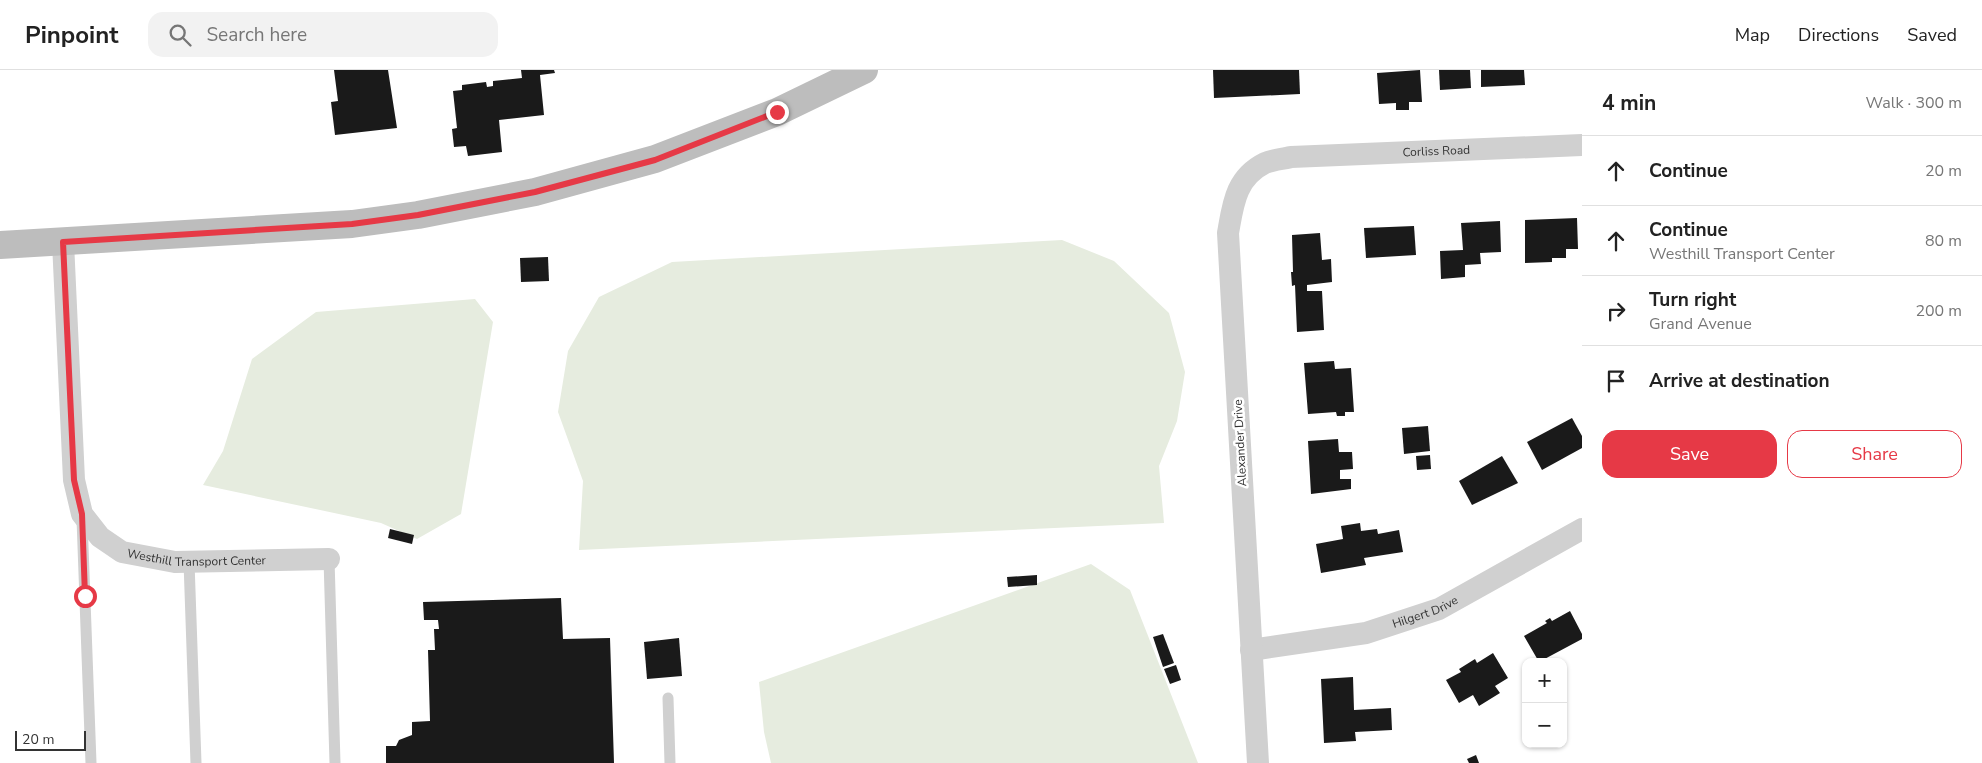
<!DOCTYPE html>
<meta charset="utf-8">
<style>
:root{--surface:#fff;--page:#f2f2f2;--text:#222;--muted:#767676;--line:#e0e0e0;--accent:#e63946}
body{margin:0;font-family:"Nunito Sans",sans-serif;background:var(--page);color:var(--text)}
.controls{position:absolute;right:15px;bottom:15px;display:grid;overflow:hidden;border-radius:10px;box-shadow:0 1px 4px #0004}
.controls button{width:45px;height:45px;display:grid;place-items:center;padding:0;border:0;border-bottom:1px solid var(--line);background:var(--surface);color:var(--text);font:25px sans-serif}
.scale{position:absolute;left:15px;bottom:12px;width:71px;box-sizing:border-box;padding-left:5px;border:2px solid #333;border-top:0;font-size:14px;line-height:18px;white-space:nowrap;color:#333;-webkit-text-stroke:4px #fff;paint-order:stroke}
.stop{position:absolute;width:15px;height:15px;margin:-11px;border:4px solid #e63946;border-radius:50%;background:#fff}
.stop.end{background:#e63946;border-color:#fff;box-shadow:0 1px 5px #0008}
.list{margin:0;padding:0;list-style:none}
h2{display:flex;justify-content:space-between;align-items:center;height:65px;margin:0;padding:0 20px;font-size:21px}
h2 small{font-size:16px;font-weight:400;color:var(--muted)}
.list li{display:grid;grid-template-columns:32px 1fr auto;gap:15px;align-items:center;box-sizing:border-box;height:70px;padding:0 20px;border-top:1px solid var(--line)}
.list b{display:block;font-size:19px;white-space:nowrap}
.list p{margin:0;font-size:16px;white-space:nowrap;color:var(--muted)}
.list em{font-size:16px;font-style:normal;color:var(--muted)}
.actions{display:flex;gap:10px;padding:15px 20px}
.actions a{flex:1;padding:11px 0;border:1px solid var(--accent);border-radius:15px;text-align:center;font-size:18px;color:var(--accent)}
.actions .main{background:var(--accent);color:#fff}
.icon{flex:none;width:28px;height:28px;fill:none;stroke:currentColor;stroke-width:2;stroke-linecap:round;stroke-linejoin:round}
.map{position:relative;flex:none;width:1582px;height:693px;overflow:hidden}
header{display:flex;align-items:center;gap:30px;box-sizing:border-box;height:70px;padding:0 25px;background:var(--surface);border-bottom:1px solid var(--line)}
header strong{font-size:24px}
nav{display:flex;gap:28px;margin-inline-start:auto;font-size:18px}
.search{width:350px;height:45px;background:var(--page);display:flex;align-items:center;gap:12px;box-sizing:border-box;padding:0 18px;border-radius:15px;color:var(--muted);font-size:19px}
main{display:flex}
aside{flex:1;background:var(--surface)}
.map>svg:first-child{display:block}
.green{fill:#e6ecdf}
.building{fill:#1a1a1a}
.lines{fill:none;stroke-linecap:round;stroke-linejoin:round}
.lane{stroke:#d0d0d0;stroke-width:11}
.street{stroke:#d0d0d0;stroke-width:22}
.secondary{stroke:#bdbdbd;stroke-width:28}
.route{stroke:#e63946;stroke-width:6}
.labels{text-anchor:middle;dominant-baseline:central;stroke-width:5;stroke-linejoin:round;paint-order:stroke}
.street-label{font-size:12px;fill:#333;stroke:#fff}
</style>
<header>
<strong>Pinpoint</strong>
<div class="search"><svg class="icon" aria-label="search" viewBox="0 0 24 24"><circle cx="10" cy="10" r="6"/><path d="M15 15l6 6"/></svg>Search here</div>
<nav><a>Map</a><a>Directions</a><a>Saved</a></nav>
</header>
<main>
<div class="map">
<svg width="1582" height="693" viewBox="0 0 1582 693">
<rect width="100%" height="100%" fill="#fff"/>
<g class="green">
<path d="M1062,170L1114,191L1169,243L1185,302L1177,351L1159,396L1164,453L579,480L583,411L558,342L568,281L599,227L672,192Z"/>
<path d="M475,229L493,252L461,444L417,469L381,453L203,415L223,381L252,289L316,242Z"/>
<path d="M1091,494L1130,520L1198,693H771L764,662L759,612Z"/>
</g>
<g class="building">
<path d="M334,0H388L397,58L335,65L331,32L338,31Z"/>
<path d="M521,0H554L555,3L540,5L544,45L499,50L502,82L468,86L466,76L454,77L452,59L457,58L453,21L462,20V15L486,12L487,17L493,16V11L522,8Z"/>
<path d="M1213,0H1299L1300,24L1214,28Z"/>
<path d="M1420,0L1422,32H1409V40H1396V33L1379,34L1377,3Z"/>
<path d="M1439,0H1470L1471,18L1440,20Z"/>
<path d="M1481,0H1524L1525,15L1481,17Z"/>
<path d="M1577,148L1578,179H1566V188H1552V192L1525,193V150Z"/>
<path d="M1500,151L1501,182L1480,183L1481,194L1465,195V207L1441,209L1440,181L1463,180L1461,153Z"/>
<path d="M1414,156L1416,185L1366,188L1364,158Z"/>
<path d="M1320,163L1322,190L1331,189L1332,212L1307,215V221H1322L1324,260L1297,262L1295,215L1292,216L1291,202H1293L1292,165Z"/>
<path d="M548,187L549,211L521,212L520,188Z"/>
<path d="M1334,291L1335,299L1351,298L1354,342H1345V346H1337L1336,342L1308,344L1304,293Z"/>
<path d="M1572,348L1582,366V378L1542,400L1527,372Z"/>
<path d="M1428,356L1430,381L1404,384L1402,358Z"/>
<path d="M1338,369L1339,382H1352L1353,399L1340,400V409H1351V419L1311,424L1308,371Z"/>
<path d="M1430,385L1431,399L1417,400L1416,386Z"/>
<path d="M1502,386L1518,413L1472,435L1459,411Z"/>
<path d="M1360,453L1361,461L1377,459L1378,464L1399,460L1403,482L1364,488L1366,495L1321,503L1316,474L1343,469L1341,456Z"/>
<path d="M390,459L414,465L412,474L388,468Z"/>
<path d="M1037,505V515L1008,517L1007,507Z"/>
<path d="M561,528L563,569L610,568L614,693H386V676H396L399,670L412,665V652L430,651L428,580H435L434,559H439L438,550H424L423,532Z"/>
<path d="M1570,541L1582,564V569L1539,592L1524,566L1547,553L1545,551L1550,548L1552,551Z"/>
<path d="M1163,564L1174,593L1163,597L1153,567Z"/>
<path d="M679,568L682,606L647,609L644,572Z"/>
<path d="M1493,583L1508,608L1495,616L1500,623L1479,636L1473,625L1459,633L1446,610L1461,602L1459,599L1475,589L1477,593Z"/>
<path d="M1176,595L1181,610L1170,614L1164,599Z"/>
<path d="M1353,607L1354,640L1391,638L1392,660L1355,662L1356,671L1324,673L1321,609Z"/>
<path d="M1476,685L1479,693H1469L1467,689Z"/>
</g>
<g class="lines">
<g class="lane">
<path d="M82,449L91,693"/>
<path d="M329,489L335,693"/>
<path d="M189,492L196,693"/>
<path d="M668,628L670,693"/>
</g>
<g class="street">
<path id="s1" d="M63,172L74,410L82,444L100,467L122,482L175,492L329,489"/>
<path id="s2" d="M1251,580L1366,563L1439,539L1582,459"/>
<path id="s3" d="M1258,693L1228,163C1233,135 1235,108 1265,93C1272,90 1283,89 1291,87L1582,75"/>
</g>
<path class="secondary" d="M0,175L352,154L418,145L535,122L655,89L777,42L864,0"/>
</g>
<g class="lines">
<path class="route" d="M85,526L82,444L74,410L63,172L352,154L418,145L535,122L655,90L777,42"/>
</g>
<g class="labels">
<g class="street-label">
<text stroke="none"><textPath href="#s3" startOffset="786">Corliss Road</textPath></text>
<text transform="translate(1240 373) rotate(-93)">Alexander Drive</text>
<text stroke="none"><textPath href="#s1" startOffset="404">Westhill Transport Center</textPath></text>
<text stroke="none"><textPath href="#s2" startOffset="179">Hilgert Drive</textPath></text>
</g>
</g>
</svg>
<div class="controls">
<button>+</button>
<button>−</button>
</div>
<div class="scale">20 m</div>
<div class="stop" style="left:85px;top:526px"></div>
<div class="stop end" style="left:777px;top:42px"></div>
</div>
<aside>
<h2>4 min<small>Walk · 300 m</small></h2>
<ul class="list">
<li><svg class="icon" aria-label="ahead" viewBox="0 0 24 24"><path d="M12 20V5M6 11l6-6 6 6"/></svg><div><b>Continue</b></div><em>20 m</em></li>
<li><svg class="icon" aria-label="ahead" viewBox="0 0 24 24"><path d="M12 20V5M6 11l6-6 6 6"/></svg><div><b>Continue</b><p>Westhill Transport Center</p></div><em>80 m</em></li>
<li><svg class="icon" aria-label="right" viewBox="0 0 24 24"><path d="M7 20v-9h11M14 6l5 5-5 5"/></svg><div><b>Turn right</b><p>Grand Avenue</p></div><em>200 m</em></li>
<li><svg class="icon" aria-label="arrive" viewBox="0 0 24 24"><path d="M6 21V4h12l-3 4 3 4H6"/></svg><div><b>Arrive at destination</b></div></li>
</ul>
<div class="actions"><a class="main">Save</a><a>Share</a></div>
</aside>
</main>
